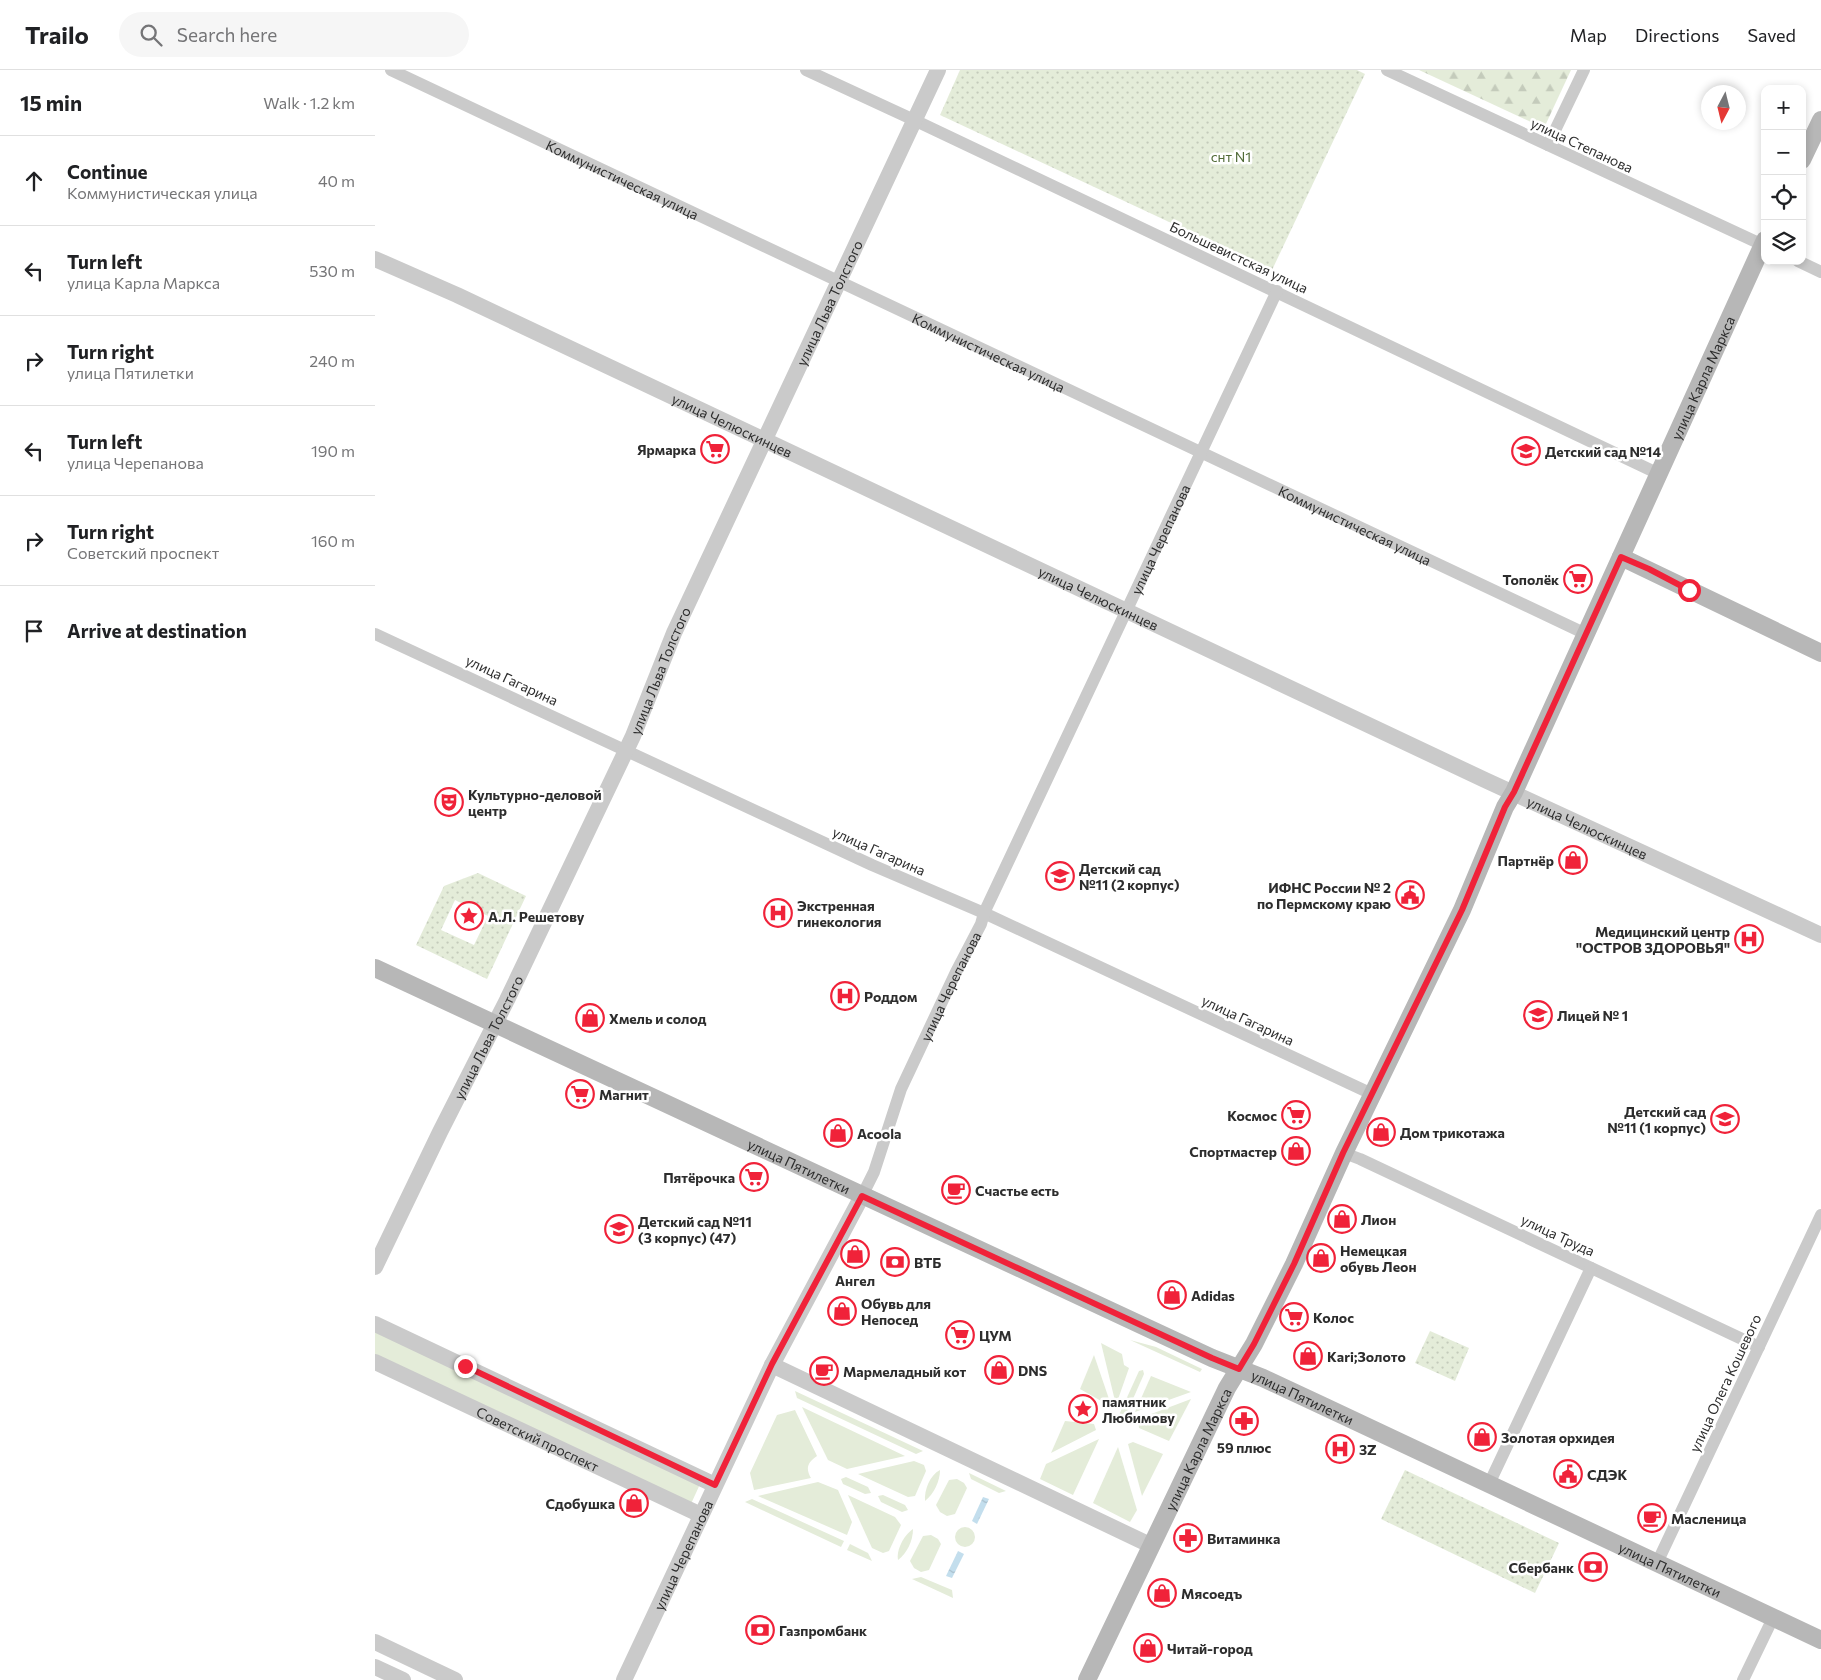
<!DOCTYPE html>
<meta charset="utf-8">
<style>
:root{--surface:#fff;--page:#f6f6f6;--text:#202124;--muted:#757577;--line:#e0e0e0}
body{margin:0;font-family:Commissioner,sans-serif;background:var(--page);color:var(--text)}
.controls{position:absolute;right:15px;top:15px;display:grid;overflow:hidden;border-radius:10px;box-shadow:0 2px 8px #0003}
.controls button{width:45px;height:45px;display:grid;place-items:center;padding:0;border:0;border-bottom:1px solid var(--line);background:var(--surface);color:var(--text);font:25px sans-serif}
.compass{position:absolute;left:1326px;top:15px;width:45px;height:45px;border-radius:50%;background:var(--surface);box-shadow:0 2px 8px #0003;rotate:187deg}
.stop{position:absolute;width:15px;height:15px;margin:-11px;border:4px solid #f02239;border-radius:50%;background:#fff}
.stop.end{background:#f02239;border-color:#fff;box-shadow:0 1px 5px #0008}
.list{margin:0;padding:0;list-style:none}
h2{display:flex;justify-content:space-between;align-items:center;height:65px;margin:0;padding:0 20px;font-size:21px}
h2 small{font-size:16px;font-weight:400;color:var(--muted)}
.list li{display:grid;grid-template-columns:32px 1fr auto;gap:15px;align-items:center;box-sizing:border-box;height:90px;padding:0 20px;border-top:1px solid var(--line)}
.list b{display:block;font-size:19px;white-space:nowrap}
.list p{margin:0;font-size:16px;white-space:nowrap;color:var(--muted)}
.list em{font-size:16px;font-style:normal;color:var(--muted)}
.icon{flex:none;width:28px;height:28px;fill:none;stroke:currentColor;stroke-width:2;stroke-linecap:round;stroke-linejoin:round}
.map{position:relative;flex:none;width:1446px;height:1610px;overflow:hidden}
header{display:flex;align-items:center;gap:30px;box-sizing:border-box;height:70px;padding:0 25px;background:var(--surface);border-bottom:1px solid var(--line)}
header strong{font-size:24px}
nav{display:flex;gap:28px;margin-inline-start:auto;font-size:18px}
.search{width:350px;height:45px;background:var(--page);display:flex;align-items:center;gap:12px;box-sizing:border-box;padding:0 18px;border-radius:28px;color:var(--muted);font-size:19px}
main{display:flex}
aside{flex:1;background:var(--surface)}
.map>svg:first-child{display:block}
.grass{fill:#e4ecd9}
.forest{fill:url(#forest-firs)}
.park{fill:url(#park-dots);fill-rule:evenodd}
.water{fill:url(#water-ripples)}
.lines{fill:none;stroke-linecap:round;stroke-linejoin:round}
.minor{stroke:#cacaca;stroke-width:12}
.tertiary{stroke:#cacaca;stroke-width:16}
.secondary{stroke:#b7b7b7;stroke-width:18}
.route{stroke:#f02239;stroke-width:6}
.labels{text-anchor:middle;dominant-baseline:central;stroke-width:5;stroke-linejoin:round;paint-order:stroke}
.street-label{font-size:14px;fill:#2d2d2d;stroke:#fff}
.park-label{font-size:14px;fill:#516b38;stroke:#fff}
.poi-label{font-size:14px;font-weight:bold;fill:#2d2d2d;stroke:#fff;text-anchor:start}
</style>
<header>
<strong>Trailo</strong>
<div class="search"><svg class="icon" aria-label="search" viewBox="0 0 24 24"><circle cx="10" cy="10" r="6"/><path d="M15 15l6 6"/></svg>Search here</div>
<nav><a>Map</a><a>Directions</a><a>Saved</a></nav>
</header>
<main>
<aside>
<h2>15 min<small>Walk · 1.2 km</small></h2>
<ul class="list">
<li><svg class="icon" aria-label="ahead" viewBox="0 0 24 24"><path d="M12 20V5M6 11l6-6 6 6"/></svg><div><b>Continue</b><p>Коммунистическая улица</p></div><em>40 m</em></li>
<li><svg class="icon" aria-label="left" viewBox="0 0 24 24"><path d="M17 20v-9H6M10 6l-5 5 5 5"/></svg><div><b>Turn left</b><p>улица Карла Маркса</p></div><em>530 m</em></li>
<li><svg class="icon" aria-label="right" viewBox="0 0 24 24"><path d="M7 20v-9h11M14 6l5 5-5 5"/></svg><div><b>Turn right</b><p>улица Пятилетки</p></div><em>240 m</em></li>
<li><svg class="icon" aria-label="left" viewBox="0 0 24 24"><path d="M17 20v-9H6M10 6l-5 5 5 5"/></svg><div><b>Turn left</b><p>улица Черепанова</p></div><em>190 m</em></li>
<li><svg class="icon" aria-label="right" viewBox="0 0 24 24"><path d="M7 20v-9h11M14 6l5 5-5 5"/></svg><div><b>Turn right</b><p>Советский проспект</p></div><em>160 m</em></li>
<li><svg class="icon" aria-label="arrive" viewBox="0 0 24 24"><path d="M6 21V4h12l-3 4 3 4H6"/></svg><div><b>Arrive at destination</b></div></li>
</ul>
</aside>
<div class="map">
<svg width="1446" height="1610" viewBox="0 0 1446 1610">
<defs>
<pattern id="forest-firs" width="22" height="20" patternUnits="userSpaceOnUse" patternTransform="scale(1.25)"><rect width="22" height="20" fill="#e4ecd9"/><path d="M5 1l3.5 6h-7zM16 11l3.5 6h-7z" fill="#c4cbbb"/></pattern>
<pattern id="park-dots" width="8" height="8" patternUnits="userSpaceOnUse" patternTransform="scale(1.25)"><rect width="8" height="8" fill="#e4ecd9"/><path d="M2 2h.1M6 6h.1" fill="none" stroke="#c4cbbb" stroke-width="1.8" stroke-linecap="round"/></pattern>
<pattern id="water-ripples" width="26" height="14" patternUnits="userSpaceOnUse" patternTransform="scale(1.25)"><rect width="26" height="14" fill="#c3deed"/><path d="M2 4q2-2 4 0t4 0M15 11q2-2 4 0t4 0" fill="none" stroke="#a8bfcc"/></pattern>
</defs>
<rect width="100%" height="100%" fill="#fff"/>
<g class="grass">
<path d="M0,1258L326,1412L315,1436L0,1287Z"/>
<path d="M755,1270L781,1277L827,1299L825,1302Z"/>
<path d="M726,1273L747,1284L749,1295L754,1298L741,1335Z"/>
<path d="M719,1285L734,1329L728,1332L705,1319Z"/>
<path d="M768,1300L769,1304L750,1347L746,1349L744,1345L764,1301Z"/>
<path d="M776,1306L816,1322L760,1342Z"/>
<path d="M420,1321L548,1381L541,1384L422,1328Z"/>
<path d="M816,1329L794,1371L764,1358L763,1349Z"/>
<path d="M427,1337L530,1386L472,1399L453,1390Z"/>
<path d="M420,1340L442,1386C433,1392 430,1398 436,1408L379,1420L375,1403L402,1345Z"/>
<path d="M690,1351L719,1354L721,1360L676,1383Z"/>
<path d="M724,1369L698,1425L665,1409L671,1394Z"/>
<path d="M758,1372L788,1384L767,1426L753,1374Z"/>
<path d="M743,1377L762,1440L755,1452L718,1433Z"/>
<path d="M539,1391L549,1395L551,1401L540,1426L533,1427L483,1404Z"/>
<path d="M565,1400C565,1411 559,1424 550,1431C549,1420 555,1405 565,1400Z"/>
<path d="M594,1403L631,1421L624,1423L596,1409Z"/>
<path d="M471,1407L493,1417L496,1423L490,1424L468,1414L466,1409Z"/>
<path d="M582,1409L589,1413L592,1418L580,1444L572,1446L565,1442L561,1435L574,1410Z"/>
<path d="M443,1412L463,1420L477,1452L472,1465L383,1426Z"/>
<path d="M473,1425L520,1447L526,1455L514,1481L508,1483L497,1478Z"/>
<path d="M508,1425L530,1435L533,1440L527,1442L506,1432L503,1426Z"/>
<path d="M377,1429L469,1471L466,1477L370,1432Z"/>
<circle cx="590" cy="1467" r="10"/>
<path d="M538,1459C538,1471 532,1483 523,1490C521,1480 529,1465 538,1459Z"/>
<path d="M556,1465L563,1469L566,1474L554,1500L546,1502L539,1498L535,1491L548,1466Z"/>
<path d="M475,1474L493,1483L497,1491L472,1480Z"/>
<path d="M546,1507L577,1520L578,1528L537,1509Z"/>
</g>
<path class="forest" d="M1044,0H1196L1169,58Z"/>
<g class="park">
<path d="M585,0H982L990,4L897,200L565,45Z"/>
<path d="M103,803L151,826L112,909L41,875L69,816ZM80,830L113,846L99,875L66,860Z"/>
<path d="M1055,1261L1094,1278L1080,1311L1040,1293Z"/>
<path d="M1030,1400L1184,1473L1160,1523L1006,1449Z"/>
</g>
<g class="water">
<path d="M608,1427L614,1429L602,1454L597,1451Z"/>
<path d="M583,1481L589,1484L577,1508L571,1506Z"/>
</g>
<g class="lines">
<g class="minor">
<path id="s1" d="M16,0L1211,564"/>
<path d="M431,0L539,50L1284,404"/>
<path d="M1012,0L1390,176"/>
<path d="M1173,75L1209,0"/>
<path d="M1423,191L1446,202"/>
<path d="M0,564L497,795L609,843L997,1024"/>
<path d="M969,1083L985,1089L1384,1277"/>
<path id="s2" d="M487,1126L499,1102L526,1019L581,902L606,854L609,843L902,221"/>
<path d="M1114,1414L1216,1198"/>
<path d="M1282,1493L1446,1145"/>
<path d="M1368,1610L1398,1548"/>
</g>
<g class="tertiary">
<path id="s3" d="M0,189L82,225L1110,710L1446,865"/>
<path id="s4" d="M0,1197L65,1062L132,930L258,666L299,563L563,0"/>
<path d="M0,1254L340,1415"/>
<path id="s5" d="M0,1292L326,1445"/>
<path d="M397,1295L775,1475"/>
<path d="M0,1572L80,1610"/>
<path d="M0,1597L28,1610"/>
<path id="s6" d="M249,1610L397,1295L487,1126"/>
</g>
<g class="secondary">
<path d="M1427,90L1446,50"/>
<path d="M1246,487L1446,583"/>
<path id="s7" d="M0,898L837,1288L888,1308L948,1336L1446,1570"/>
<path id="s8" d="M712,1610L852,1318L879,1274L919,1194L969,1083L1087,840L1130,737L1139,722L1390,170"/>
</g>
</g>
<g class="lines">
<path class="route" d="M90,1296L340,1415L397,1294L487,1126L837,1288L864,1299L879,1274L919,1194L968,1083L1087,840L1130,737L1139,722L1246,487L1274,499L1314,520"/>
</g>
<defs>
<symbol id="supermarket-ring" viewBox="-11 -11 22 22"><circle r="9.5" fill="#fff" stroke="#f02239" stroke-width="1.5"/><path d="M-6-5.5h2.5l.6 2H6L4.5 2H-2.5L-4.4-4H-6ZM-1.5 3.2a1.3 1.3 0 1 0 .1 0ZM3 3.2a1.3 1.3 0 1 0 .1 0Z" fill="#f02239"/></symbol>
<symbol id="school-ring" viewBox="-11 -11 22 22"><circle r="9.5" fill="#fff" stroke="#f02239" stroke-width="1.5"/><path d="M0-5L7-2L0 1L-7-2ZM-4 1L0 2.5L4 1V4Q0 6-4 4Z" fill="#f02239"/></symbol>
<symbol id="theatre-ring" viewBox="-11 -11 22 22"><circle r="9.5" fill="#fff" stroke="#f02239" stroke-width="1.5"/><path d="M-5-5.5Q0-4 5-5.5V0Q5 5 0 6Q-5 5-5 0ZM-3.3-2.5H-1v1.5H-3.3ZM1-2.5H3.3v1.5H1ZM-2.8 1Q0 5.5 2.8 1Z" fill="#f02239"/></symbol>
<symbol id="shop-ring" viewBox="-11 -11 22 22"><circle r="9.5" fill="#fff" stroke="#f02239" stroke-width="1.5"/><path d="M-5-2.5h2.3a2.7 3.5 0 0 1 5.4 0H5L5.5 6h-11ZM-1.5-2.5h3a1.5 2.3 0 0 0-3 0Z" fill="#f02239"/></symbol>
<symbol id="civic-ring" viewBox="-11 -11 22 22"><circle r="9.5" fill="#fff" stroke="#f02239" stroke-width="1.5"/><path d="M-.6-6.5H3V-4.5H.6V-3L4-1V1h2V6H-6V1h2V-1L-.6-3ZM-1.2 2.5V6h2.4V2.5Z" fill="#f02239"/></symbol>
<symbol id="hospital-ring" viewBox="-11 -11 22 22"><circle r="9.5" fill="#fff" stroke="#f02239" stroke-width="1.5"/><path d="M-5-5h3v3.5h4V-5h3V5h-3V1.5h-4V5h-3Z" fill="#f02239"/></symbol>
<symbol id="sight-ring" viewBox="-11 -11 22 22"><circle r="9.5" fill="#fff" stroke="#f02239" stroke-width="1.5"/><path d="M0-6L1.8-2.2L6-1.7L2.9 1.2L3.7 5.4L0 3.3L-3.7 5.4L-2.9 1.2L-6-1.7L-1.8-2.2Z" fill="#f02239"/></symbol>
<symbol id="cafe-ring" viewBox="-11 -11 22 22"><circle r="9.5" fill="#fff" stroke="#f02239" stroke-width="1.5"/><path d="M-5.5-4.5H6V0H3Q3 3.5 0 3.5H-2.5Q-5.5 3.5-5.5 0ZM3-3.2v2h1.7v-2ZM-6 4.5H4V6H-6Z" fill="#f02239"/></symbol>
<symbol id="bank-ring" viewBox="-11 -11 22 22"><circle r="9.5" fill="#fff" stroke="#f02239" stroke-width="1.5"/><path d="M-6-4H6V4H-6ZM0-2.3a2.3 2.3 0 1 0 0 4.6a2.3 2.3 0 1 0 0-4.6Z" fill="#f02239"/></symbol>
<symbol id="pharmacy-ring" viewBox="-11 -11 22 22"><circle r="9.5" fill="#fff" stroke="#f02239" stroke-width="1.5"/><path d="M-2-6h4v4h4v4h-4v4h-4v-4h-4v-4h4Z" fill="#f02239"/></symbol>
</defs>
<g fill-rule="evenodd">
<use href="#supermarket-ring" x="324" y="363" width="32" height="32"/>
<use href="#school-ring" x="1135" y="365" width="32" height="32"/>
<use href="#supermarket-ring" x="1187" y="493" width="32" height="32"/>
<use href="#theatre-ring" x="58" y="716" width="32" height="32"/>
<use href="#shop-ring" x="1182" y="774" width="32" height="32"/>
<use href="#school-ring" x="669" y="790" width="32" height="32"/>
<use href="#civic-ring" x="1019" y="809" width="32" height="32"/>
<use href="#hospital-ring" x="387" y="827" width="32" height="32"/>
<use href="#sight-ring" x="78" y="830" width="32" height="32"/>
<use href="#hospital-ring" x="1358" y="853" width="32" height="32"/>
<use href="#hospital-ring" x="454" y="910" width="32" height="32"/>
<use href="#school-ring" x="1147" y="929" width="32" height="32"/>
<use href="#shop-ring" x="199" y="932" width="32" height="32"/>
<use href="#supermarket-ring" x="189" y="1008" width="32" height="32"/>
<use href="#supermarket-ring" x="905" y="1029" width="32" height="32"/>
<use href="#school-ring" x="1334" y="1033" width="32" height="32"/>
<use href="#shop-ring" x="990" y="1046" width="32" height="32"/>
<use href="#shop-ring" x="447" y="1047" width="32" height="32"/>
<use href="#shop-ring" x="905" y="1065" width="32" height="32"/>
<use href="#supermarket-ring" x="363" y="1091" width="32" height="32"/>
<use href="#cafe-ring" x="565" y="1104" width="32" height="32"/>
<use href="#shop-ring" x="951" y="1133" width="32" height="32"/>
<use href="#school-ring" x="228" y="1143" width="32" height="32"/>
<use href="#shop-ring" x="464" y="1168" width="32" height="32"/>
<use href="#shop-ring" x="930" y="1172" width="32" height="32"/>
<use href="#bank-ring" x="504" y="1176" width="32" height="32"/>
<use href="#shop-ring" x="781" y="1209" width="32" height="32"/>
<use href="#shop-ring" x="451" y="1225" width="32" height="32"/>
<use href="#supermarket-ring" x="903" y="1231" width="32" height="32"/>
<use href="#supermarket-ring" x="569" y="1249" width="32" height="32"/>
<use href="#shop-ring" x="917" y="1270" width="32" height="32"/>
<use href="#shop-ring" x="608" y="1284" width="32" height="32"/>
<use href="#cafe-ring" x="433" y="1285" width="32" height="32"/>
<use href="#sight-ring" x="692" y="1323" width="32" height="32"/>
<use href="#pharmacy-ring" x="853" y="1335" width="32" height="32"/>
<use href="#shop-ring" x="1091" y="1351" width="32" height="32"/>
<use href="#hospital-ring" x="949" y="1363" width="32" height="32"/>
<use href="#civic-ring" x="1177" y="1388" width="32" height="32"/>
<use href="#shop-ring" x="243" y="1417" width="32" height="32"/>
<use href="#cafe-ring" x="1261" y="1432" width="32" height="32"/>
<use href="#pharmacy-ring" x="797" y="1452" width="32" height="32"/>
<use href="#bank-ring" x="1202" y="1481" width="32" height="32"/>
<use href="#shop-ring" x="771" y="1507" width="32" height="32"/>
<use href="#bank-ring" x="369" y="1544" width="32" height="32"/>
<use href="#shop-ring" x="757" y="1562" width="32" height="32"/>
</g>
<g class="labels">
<g class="street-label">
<text transform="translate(1207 75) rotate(25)">улица Степанова</text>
<text stroke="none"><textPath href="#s1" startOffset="256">Коммунистическая улица</textPath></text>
<text transform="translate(864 187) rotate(25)">Большевистская улица</text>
<text stroke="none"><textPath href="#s4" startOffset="1066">улица Льва Толстого</textPath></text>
<text stroke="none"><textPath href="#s1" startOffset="661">Коммунистическая улица</textPath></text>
<text stroke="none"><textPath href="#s8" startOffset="1441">улица Карла Маркса</textPath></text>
<text stroke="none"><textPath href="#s3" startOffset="394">улица Челюскинцев</textPath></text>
<text stroke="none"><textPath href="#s1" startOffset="1066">Коммунистическая улица</textPath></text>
<text stroke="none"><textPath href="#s2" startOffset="722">улица Черепанова</textPath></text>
<text stroke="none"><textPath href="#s3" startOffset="799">улица Челюскинцев</textPath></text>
<text stroke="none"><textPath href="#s4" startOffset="661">улица Льва Толстого</textPath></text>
<text transform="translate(137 610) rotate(25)">улица Гагарина</text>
<text stroke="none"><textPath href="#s3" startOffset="1339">улица Челюскинцев</textPath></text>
<text transform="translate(504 781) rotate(24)">улица Гагарина</text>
<text stroke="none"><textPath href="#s2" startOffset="228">улица Черепанова</textPath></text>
<text transform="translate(873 950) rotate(25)">улица Гагарина</text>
<text stroke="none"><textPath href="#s4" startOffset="256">улица Льва Толстого</textPath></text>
<text stroke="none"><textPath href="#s7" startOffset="468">улица Пятилетки</textPath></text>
<text transform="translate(1183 1165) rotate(25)">улица Труда</text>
<text transform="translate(1350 1313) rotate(-65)">улица Олега Кошевого</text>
<text stroke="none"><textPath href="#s7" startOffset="1022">улица Пятилетки</textPath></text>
<text stroke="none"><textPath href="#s5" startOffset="180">Советский проспект</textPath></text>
<text stroke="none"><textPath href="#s8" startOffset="256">улица Карла Маркса</textPath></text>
<text stroke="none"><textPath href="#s6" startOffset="138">улица Черепанова</textPath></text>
<text stroke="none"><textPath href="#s7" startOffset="1428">улица Пятилетки</textPath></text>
</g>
<g class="park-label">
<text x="856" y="86">снт N1</text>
</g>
<g class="poi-label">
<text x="321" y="379" text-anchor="end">Ярмарка</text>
<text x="1170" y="381">Детский сад №14</text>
<text x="1184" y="509" text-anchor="end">Тополёк</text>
<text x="93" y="724">Культурно-деловой<tspan x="93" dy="16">центр</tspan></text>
<text x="1179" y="790" text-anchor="end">Партнёр</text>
<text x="704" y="798">Детский сад<tspan x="704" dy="16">№11 (2 корпус)</tspan></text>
<text x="1016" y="817" text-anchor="end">ИФНС России № 2<tspan x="1016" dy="16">по Пермскому краю</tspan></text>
<text x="422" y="835">Экстренная<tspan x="422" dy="16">гинекология</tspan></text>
<text x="113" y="846">А.Л. Решетову</text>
<text x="1355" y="861" text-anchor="end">Медицинский центр<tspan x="1355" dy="16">"ОСТРОВ ЗДОРОВЬЯ"</tspan></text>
<text x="489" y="926">Роддом</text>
<text x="1182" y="945">Лицей № 1</text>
<text x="234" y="948">Хмель и солод</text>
<text x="224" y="1024">Магнит</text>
<text x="1331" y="1041" text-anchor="end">Детский сад<tspan x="1331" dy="16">№11 (1 корпус)</tspan></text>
<text x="902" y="1045" text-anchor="end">Космос</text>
<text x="1025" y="1062">Дом трикотажа</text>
<text x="482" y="1063">Acoola</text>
<text x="902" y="1081" text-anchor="end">Спортмастер</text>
<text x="360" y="1107" text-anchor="end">Пятёрочка</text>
<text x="600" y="1120">Счастье есть</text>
<text x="986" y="1149">Лион</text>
<text x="263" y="1151">Детский сад №11<tspan x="263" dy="16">(3 корпус) (47)</tspan></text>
<text x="965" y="1180">Немецкая<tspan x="965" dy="16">обувь Леон</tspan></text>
<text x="539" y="1192">ВТБ</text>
<text x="480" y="1210" text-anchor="middle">Ангел</text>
<text x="816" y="1225">Adidas</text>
<text x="486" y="1233">Обувь для<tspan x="486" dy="16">Непосед</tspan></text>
<text x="938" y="1247">Колос</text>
<text x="604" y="1265">ЦУМ</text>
<text x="952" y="1286">Kari;Золото</text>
<text x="643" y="1300">DNS</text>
<text x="468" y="1301">Мармеладный кот</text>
<text x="727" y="1331">памятник<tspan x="727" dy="16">Любимову</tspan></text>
<text x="1126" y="1367">Золотая орхидея</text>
<text x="869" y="1377" text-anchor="middle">59 плюс</text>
<text x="984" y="1379">3Z</text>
<text x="1212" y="1404">СДЭК</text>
<text x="240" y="1433" text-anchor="end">Сдобушка</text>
<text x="1296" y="1448">Масленица</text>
<text x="832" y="1468">Витаминка</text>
<text x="1199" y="1497" text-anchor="end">Сбербанк</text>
<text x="806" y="1523">Мясоедъ</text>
<text x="404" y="1560">Газпромбанк</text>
<text x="792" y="1578">Читай-город</text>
</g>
</g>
</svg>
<div class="controls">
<button>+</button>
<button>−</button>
<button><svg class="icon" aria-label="locate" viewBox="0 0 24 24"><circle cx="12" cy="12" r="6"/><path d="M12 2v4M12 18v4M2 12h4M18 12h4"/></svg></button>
<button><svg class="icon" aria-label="layers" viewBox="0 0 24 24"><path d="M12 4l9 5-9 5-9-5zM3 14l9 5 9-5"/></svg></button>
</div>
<svg class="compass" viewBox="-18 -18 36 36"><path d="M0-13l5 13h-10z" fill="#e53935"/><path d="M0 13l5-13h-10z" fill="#757577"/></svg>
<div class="stop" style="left:1314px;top:520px"></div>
<div class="stop end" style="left:90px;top:1296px"></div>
</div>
</main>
